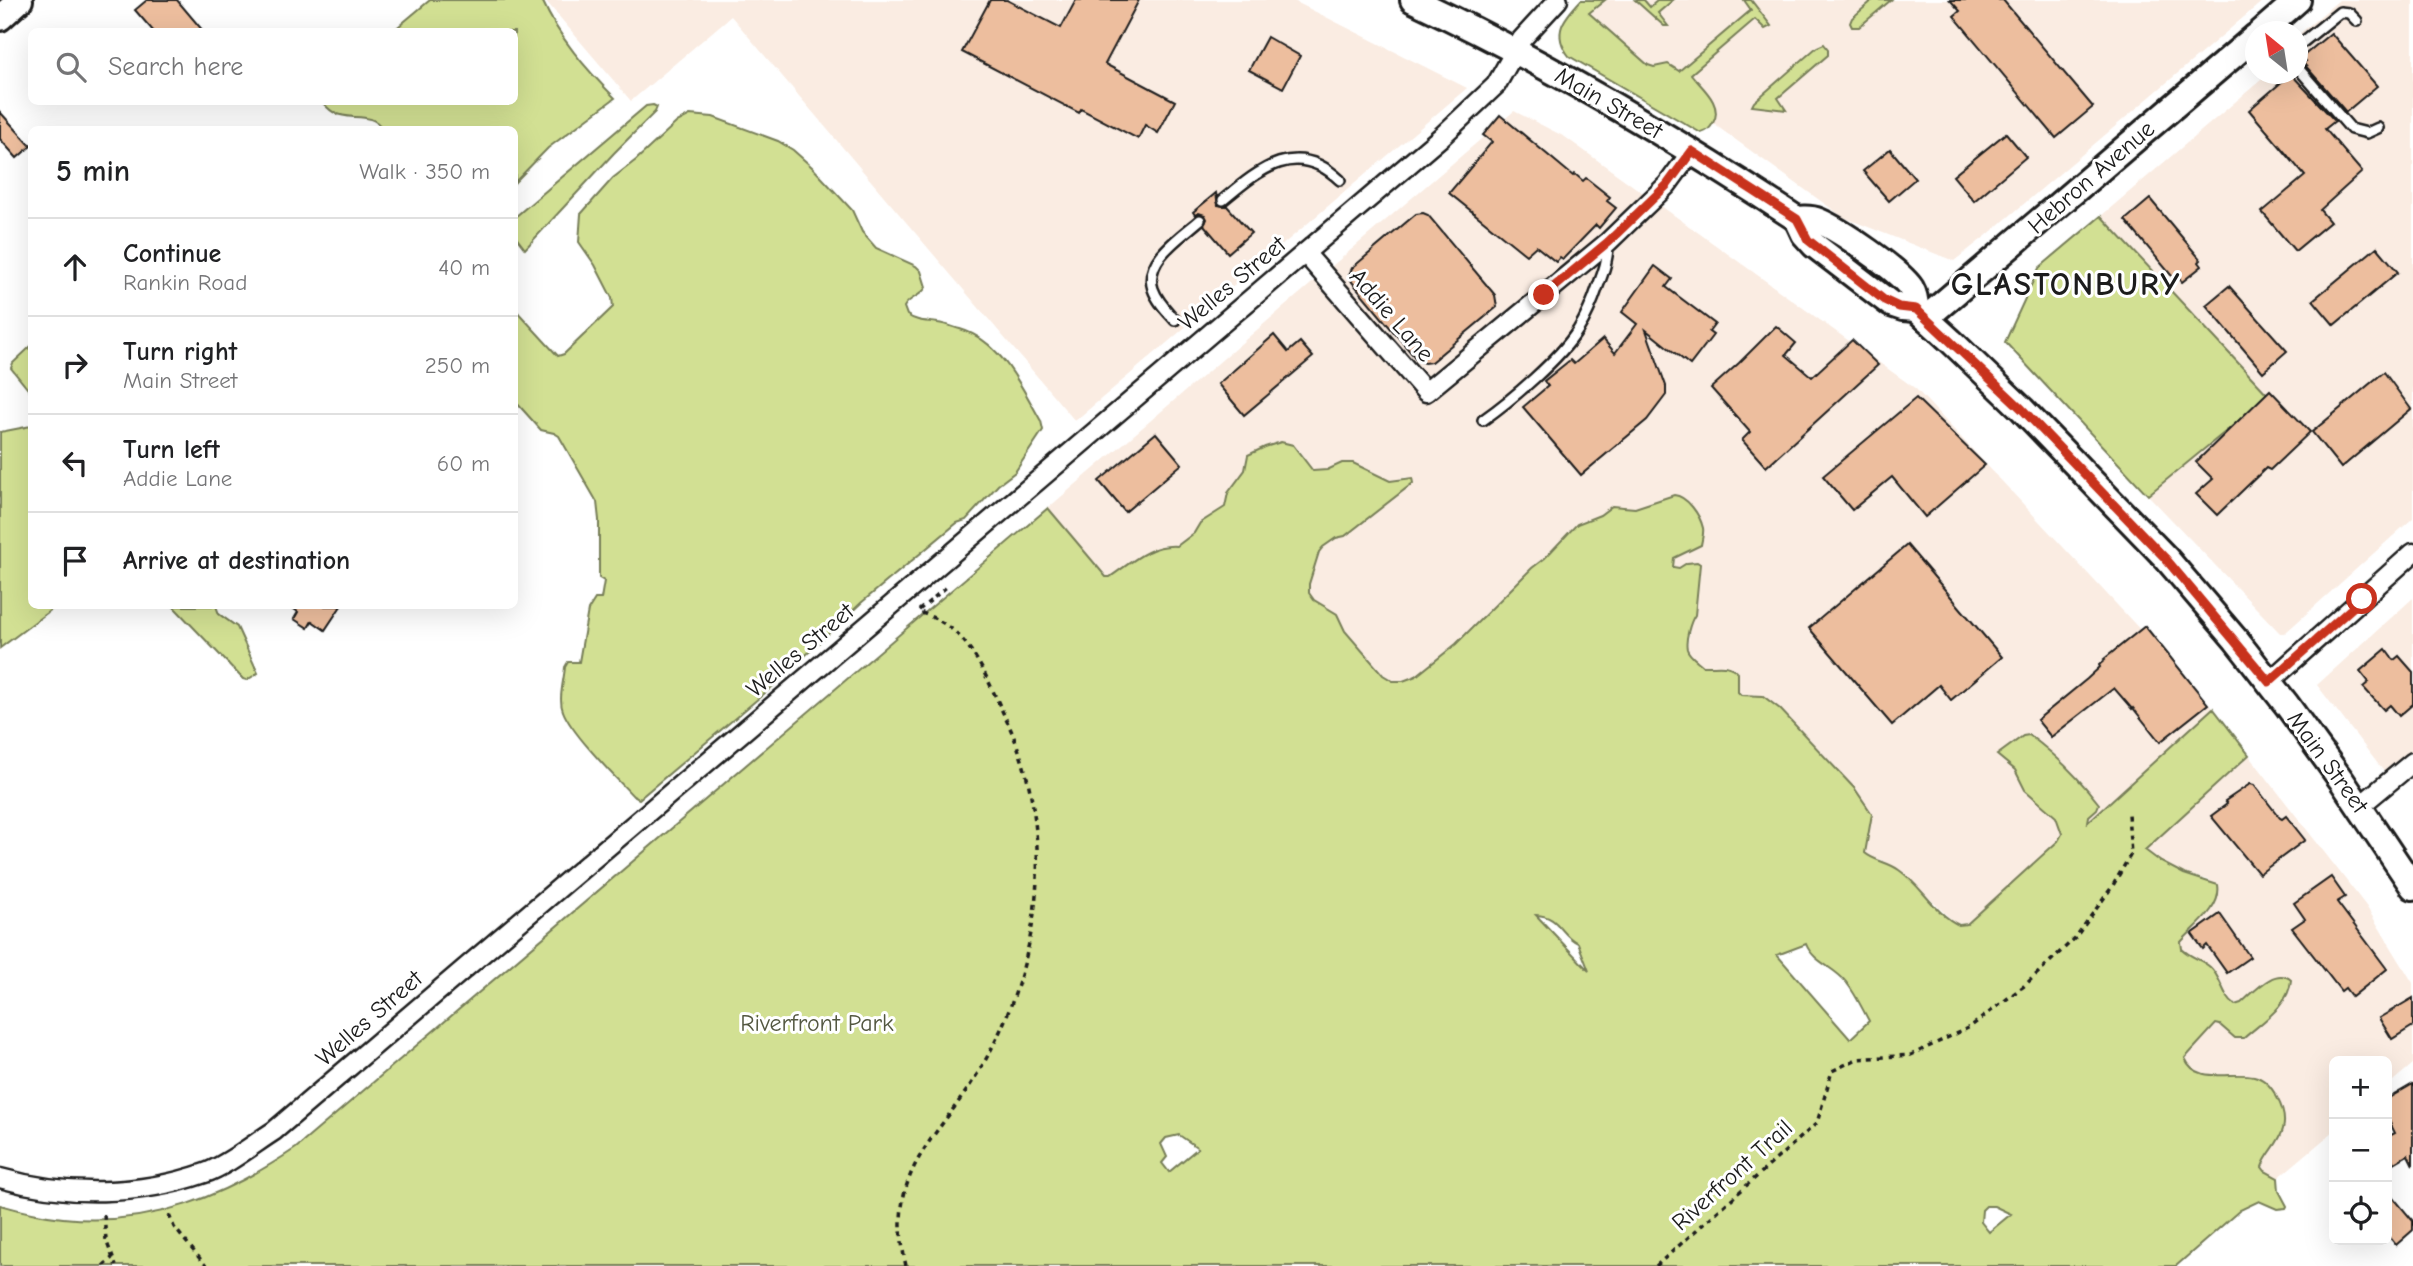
<!DOCTYPE html>
<meta charset="utf-8">
<style>
:root{--surface:#fff;--page:#f6f6f6;--text:#202124;--muted:#757577;--line:#e0e0e0}
body{margin:0;font-family:"Comic Neue",sans-serif;background:var(--page);color:var(--text)}
.controls{position:absolute;right:21px;bottom:21px;display:grid;overflow:hidden;border-radius:10px;box-shadow:0 7px 28px #0002}
.controls button{width:63px;height:63px;display:grid;place-items:center;padding:0;border:0;border-bottom:2px solid var(--line);background:var(--surface);color:var(--text);font:35px sans-serif}
.compass{position:absolute;left:2245px;top:21px;width:63px;height:63px;border-radius:50%;background:var(--surface);box-shadow:0 7px 28px #0002;rotate:330deg}
.stop{position:absolute;width:21px;height:21px;margin:-16px;border:5px solid #c8321e;border-radius:50%;background:#fff}
.stop.end{background:#c8321e;border-color:#fff;box-shadow:0 2px 7px #0008}
.list{margin:0;padding:0;list-style:none}
h2{display:flex;justify-content:space-between;align-items:center;height:91px;margin:0;padding:0 28px;font-size:30px}
h2 small{font-size:23px;font-weight:400;color:var(--muted)}
.list li{display:grid;grid-template-columns:46px 1fr auto;gap:21px;align-items:center;box-sizing:border-box;height:98px;padding:0 28px;border-top:2px solid var(--line)}
.list b{display:block;font-size:26px;white-space:nowrap}
.list p{margin:0;font-size:23px;white-space:nowrap;color:var(--muted)}
.list em{font-size:23px;font-style:normal;color:var(--muted)}
.icon{flex:none;width:38px;height:38px;fill:none;stroke:currentColor;stroke-width:2;stroke-linecap:round;stroke-linejoin:round}
.map{position:relative;flex:none;width:2413px;height:1266px;overflow:hidden}
.search{position:absolute;background:var(--surface);box-shadow:0 7px 28px #0002;left:28px;top:28px;width:490px;height:77px;display:flex;align-items:center;gap:18px;box-sizing:border-box;padding:0 24px;border-radius:10px;color:var(--muted);font-size:26px}
.panel{position:absolute;background:var(--surface);box-shadow:0 7px 28px #0002;left:28px;top:126px;width:490px;height:483px;border-radius:10px}
.map>svg:first-child{display:block}
.built{fill:#faece2}
.green{fill:#d2e093;stroke:#777e58;stroke-width:2;fill-rule:evenodd}
.building{fill:#edbe9e;stroke:#1c1c1c;stroke-width:2}
.lines{fill:none;stroke-linecap:round;stroke-linejoin:round}
.service-casing{stroke:#1c1c1c;stroke-width:14}
.minor-casing{stroke:#1c1c1c;stroke-width:23}
.secondary-casing{stroke:#1c1c1c;stroke-width:30}
.path{stroke:#1c1c1c;stroke-width:3.5;stroke-dasharray:5 5;stroke-linecap:butt}
.service{stroke:#fff;stroke-width:9}
.minor{stroke:#fff;stroke-width:18}
.secondary{stroke:#fff;stroke-width:24}
.route{stroke:#c8321e;stroke-width:9}
.labels{text-anchor:middle;dominant-baseline:central;stroke-width:6;stroke-linejoin:round;paint-order:stroke}
.street-label{font-size:24px;fill:#1c1c1c;stroke:#fff}
.park-label{font-size:24px;fill:#535740;stroke:#fff}
.district-label{font-size:32px;font-weight:bold;letter-spacing:2px;fill:#1c1c1c;stroke:#fff}
</style>
<div class="map">
<svg width="2413" height="1266" viewBox="0 0 2413 1266">
<rect width="100%" height="100%" fill="#fff"/>
<filter id="ink" filterUnits="userSpaceOnUse"><feTurbulence type="fractalNoise" baseFrequency=".0143" numOctaves="2"/><feDisplacementMap in="SourceGraphic" scale="14" xChannelSelector="R" yChannelSelector="G"/><feConvolveMatrix kernelMatrix="1 2 1 2 8 2 1 2 1" color-interpolation-filters="sRGB"/></filter>
<g filter="url(#ink)">
<g class="built">
<path d="M545,0H1292L1467,88L1075,421L731,16L631,101Z"/>
<path d="M1601,0H2264L1986,236L1954,261L1843,217L1615,53L1571,31Z"/>
<path d="M2339,0H2413V518L2285,633H2280L2148,495L2269,395L2101,216L2268,74H2298V35Z"/>
<path d="M1514,111L1565,137L1916,389L2213,708L2087,823L2089,816L2097,809L2083,783L2038,742L2029,735L1997,756L2015,770L2025,790L2056,817L2062,834L2058,841L1967,924L1955,923L1901,871L1882,860L1870,858L1865,853L1872,814L1855,789L1755,694L1746,697L1738,692V673L1727,665L1703,666L1692,657L1687,648L1691,621L1695,614L1697,562L1687,563L1679,568L1673,567L1672,563L1674,558L1701,545L1674,495L1635,508L1612,506L1600,515L1577,524L1545,558L1532,568L1456,644L1416,676L1403,681H1393L1372,665L1345,631L1337,614L1314,600L1309,593V584L1319,552L1323,547L1336,538L1345,536L1413,483L1407,477L1390,481L1353,463H1342L1327,470L1313,471L1298,449L1281,442L1265,447L1246,458L1245,470L1228,493L1225,507L1200,523L1194,533L1177,546L1165,545L1107,578L1048,508Z"/>
<path d="M2413,598V749L2385,773L2317,685Z"/>
<path d="M2249,755L2366,906L2413,983V1064L2387,1086V1061H2334V1131L2278,1178L2265,1171L2262,1165L2283,1132L2253,1076H2210L2192,1068L2185,1058L2216,1024L2220,1025L2235,1038L2269,980L2241,1003L2235,1005L2228,1000L2210,967L2182,949L2181,942L2216,904L2209,880L2184,874L2161,862L2145,850Z"/>
</g>
<g class="green">
<path d="M430,0H542C559,38 586,69 615,98L548,148L515,182L514,130L382,129C373,111 350,121 335,113C330,111 326,106 322,102H514V32L393,31Z"/>
<path d="M1581,0H1605L1589,13L1648,65L1654,67L1668,64L1679,71L1751,10L1744,0H1751L1771,26L1765,29L1755,19L1691,74C1701,87 1724,104 1713,123C1710,129 1707,131 1701,133L1569,56C1551,33 1564,18 1581,0Z"/>
<path d="M1635,0H1644L1650,7L1658,0H1673L1658,13L1668,26H1664Z"/>
<path d="M1873,0H1891L1859,27H1852L1850,23L1852,18Z"/>
<path d="M1824,44L1828,49V55L1778,98L1786,110L1752,106L1754,102L1817,47Z"/>
<path d="M653,105L657,107L655,112L614,153L525,249L515,236V217L646,106Z"/>
<path d="M690,115L713,117L778,141L793,150L812,167L852,210L862,232L876,248L916,266L921,271L926,287C921,297 909,297 904,307L907,315C917,322 926,321 938,323C945,324 953,327 960,329C1001,341 1021,386 1041,421L1043,430L1015,472L998,485L966,520L957,523L861,603L772,687L639,799L633,796C616,778 571,733 563,711C558,699 564,680 565,667L568,662H579L588,610L595,599H601L604,581L599,578V520L597,502L559,436L554,433L541,430L515,401V309L558,356L564,354L613,307L612,298L595,265L579,242L581,214L613,178L636,160L677,122Z"/>
<path d="M2101,216L2269,396L2148,495L2005,342L2039,268Z"/>
<path d="M31,346V393L11,368L13,363Z"/>
<path d="M31,426L32,606H56L0,648V432Z"/>
<path d="M1281,442L1293,445L1313,471L1327,470L1342,463H1353L1390,481L1412,478L1413,483L1345,536L1336,538L1323,547L1319,552L1309,584V593L1314,600L1337,614L1345,631L1383,675L1393,681H1403L1416,676L1456,644L1532,568L1545,558L1577,524L1600,515L1612,506L1635,508L1674,495C1687,496 1700,515 1703,528C1704,533 1702,539 1701,545L1674,558L1673,567L1679,568L1687,563L1697,562L1700,564L1695,615C1690,622 1685,640 1687,649C1689,656 1698,661 1703,666C1717,667 1728,662 1738,673V692L1741,695L1763,696L1780,709L1855,789L1872,814L1865,853C1874,861 1888,862 1899,870C1921,885 1935,914 1959,925L1967,924L2058,841L2062,834L2056,817L2025,790L2015,770L1997,755L2023,736L2029,735C2055,754 2079,778 2099,804L2097,809L2089,816L2088,822L2213,708L2249,755L2145,850L2161,862L2184,874L2218,885C2222,908 2195,926 2181,942L2182,949C2190,957 2202,960 2210,967C2222,978 2222,996 2235,1005L2241,1003C2253,993 2275,966 2291,980C2289,1006 2263,1021 2244,1038H2235L2220,1025L2216,1024L2185,1058C2196,1085 2231,1071 2254,1076C2272,1080 2288,1112 2283,1129C2280,1143 2266,1154 2262,1167L2265,1171L2278,1178L2279,1191L2287,1206L2286,1208L2277,1209L2259,1201L2240,1210L2176,1266H0V1205C21,1211 42,1216 63,1218C151,1227 225,1196 296,1148L1048,508L1106,577H1110C1132,562 1150,544 1177,546L1194,533L1200,523L1225,507L1228,493L1245,470L1248,455L1265,447ZM1536,915C1560,916 1560,935 1578,943L1589,971ZM1806,944C1813,962 1834,967 1846,982C1855,993 1862,1008 1869,1021L1850,1039L1777,955ZM1179,1135L1198,1148L1169,1172L1162,1163L1167,1157L1161,1144L1166,1138ZM1986,1206H1994L2011,1214L1989,1232L1981,1222L1982,1210Z"/>
<path d="M173,606H216L219,614L237,627L258,673L247,680L243,679Z"/>
</g>
<g class="building">
<path d="M147,0H177L204,32H154L135,10Z"/>
<path d="M990,0H1007L1061,28L1076,0H1139L1105,64L1175,101L1158,133L1145,125L1138,139L1081,109L1079,113L962,52Z"/>
<path d="M1950,0H2003L2093,107L2056,138L1954,16L1960,11Z"/>
<path d="M2331,33L2377,86L2346,112L2303,63L2306,61L2302,57Z"/>
<path d="M1267,37L1300,56L1283,88L1249,70Z"/>
<path d="M2291,74L2335,121L2325,129L2362,172L2320,210L2330,222L2295,251L2262,212L2305,176L2249,110Z"/>
<path d="M0,112L31,146L17,158L0,139Z"/>
<path d="M1500,115L1573,176L1575,174L1583,181L1586,178L1610,197L1607,201L1616,208L1599,228L1596,225L1563,259L1560,257L1556,262L1536,246L1526,255L1449,193L1492,142L1483,135Z"/>
<path d="M2006,133L2026,157L1974,201L1953,176Z"/>
<path d="M1890,149L1915,179L1889,201L1863,171Z"/>
<path d="M1216,193L1218,205L1227,206L1251,233L1228,253L1204,225L1207,219L1205,215L1199,213L1195,215L1193,212Z"/>
<path d="M2150,199L2201,260L2199,262L2202,266L2182,282L2179,278L2176,281L2125,220Z"/>
<path d="M1423,213L1428,215L1495,295L1497,307L1431,362L1424,363L1417,360L1352,282L1349,275L1352,268L1416,214Z"/>
<path d="M2377,247L2398,272L2334,325L2313,300Z"/>
<path d="M1655,266L1672,279L1666,287L1715,324L1709,332L1713,335L1690,365L1646,330L1666,386V395L1647,420L1581,475L1523,407L1548,386L1544,381L1570,360L1574,364L1603,339L1615,353L1637,324L1622,312Z"/>
<path d="M2229,286L2287,351L2263,372L2206,305Z"/>
<path d="M1776,326L1796,343L1786,355L1812,377L1852,340L1878,365L1766,467L1742,440L1750,432L1711,388L1739,363Z"/>
<path d="M1274,335L1288,352L1300,342L1313,357L1244,415L1218,384Z"/>
<path d="M2384,372L2411,409L2341,468L2312,432Z"/>
<path d="M2270,390L2310,432L2270,470L2266,468L2217,515L2196,494L2213,479L2196,462Z"/>
<path d="M1916,398L1985,465L1925,517L1892,477L1852,510L1823,476Z"/>
<path d="M1156,433L1182,464L1125,512L1099,481Z"/>
<path d="M1907,545L2002,657L1951,700L1939,685L1892,725L1809,628Z"/>
<path d="M290,606H341L325,630L312,621L308,628L294,619L298,612Z"/>
<path d="M2145,626L2208,704L2160,742L2133,708L2132,709L2114,688L2051,737L2037,720L2087,679L2100,667L2099,665L2105,660L2104,659Z"/>
<path d="M2386,649L2394,660L2399,656L2413,672V704L2399,716L2390,705L2384,710L2363,687L2369,682L2360,671Z"/>
<path d="M2250,784L2254,785L2280,818L2282,819L2286,816L2305,840L2259,874L2211,816L2227,804L2225,801Z"/>
<path d="M2331,877L2345,897L2337,902L2387,969L2352,997L2345,988L2341,991L2292,928L2305,919L2294,903Z"/>
<path d="M2220,914L2250,957L2227,973L2207,945L2203,949L2192,934Z"/>
<path d="M2413,998V1026L2392,1039L2379,1018Z"/>
<path d="M2413,1084V1165L2408,1155L2394,1163L2387,1149V1137L2395,1133L2387,1117V1099Z"/>
<path d="M2387,1190L2413,1221V1230L2396,1245L2387,1234Z"/>
</g>
<g class="lines">
<defs>
<g id="service">
<path d="M2298,46L2340,12L2349,13L2357,21"/>
<path d="M2298,68L2351,129L2367,133L2378,128"/>
<path d="M1223,200C1259,170 1296,138 1340,180"/>
<path d="M1175,320C1167,311 1157,301 1153,289C1143,260 1182,236 1200,220"/>
<path d="M1483,420C1510,401 1561,358 1578,330C1587,316 1593,301 1598,286C1604,271 1608,259 1608,244"/>
</g>
<g id="minor">
<path d="M1305,253L1426,392L1608,242L1667,185L1692,151"/>
<path d="M2269,682L2413,553"/>
<path d="M2360,806L2413,762"/>
<path d="M0,1178C67,1197 139,1196 205,1173C226,1166 255,1143 274,1131L1441,137L1496,85L1522,39L1558,0"/>
</g>
<g id="secondary">
<path d="M1413,0C1547,63 1674,138 1797,219C1805,218 1812,218 1819,221C1840,230 1899,270 1911,288C1915,295 1916,301 1916,309"/>
<path d="M0,18L20,0"/>
<path d="M2261,32L2298,0"/>
<path d="M1797,219L1804,234L1814,245L1891,304L1903,308L1916,309L1951,341L2022,409L2166,558L2236,640L2287,705L2342,781L2413,887"/>
<path d="M1926,318L2256,36"/>
</g>
</defs>
<use href="#service" class="service-casing"/>
<use href="#minor" class="minor-casing"/>
<use href="#secondary" class="secondary-casing"/>
<g class="path">
<path d="M104,1215L106,1240L116,1266"/>
<path d="M169,1215L174,1227L206,1266"/>
<path d="M103,1266L112,1258"/>
<path d="M906,1266C884,1166 939,1141 982,1066C1042,963 1058,828 1006,719C992,690 979,654 955,632C945,622 931,617 918,611L949,585"/>
<path d="M1656,1266L1817,1123L1832,1071L1857,1059L1911,1055L1970,1027L2024,986L2075,938L2112,887L2131,854L2128,814"/>
</g>
<use href="#service" class="service"/>
<use href="#minor" class="minor"/>
<use href="#secondary" class="secondary"/>
</g>
</g>
<g class="lines" filter="url(#ink)">
<path class="route" d="M1544,295L1608,242L1667,185L1692,151L1797,219L1808,240L1884,300L1899,307L1916,309L2022,409L2165,558L2269,682L2362,599"/>
</g>
<g class="labels">
<g class="street-label">
<text transform="translate(1609 103) rotate(30)">Main Street</text>
<text transform="translate(2091 177) rotate(-41)">Hebron Avenue</text>
<text transform="translate(1232 283) rotate(-40)">Welles Street</text>
<text transform="translate(1392 315) rotate(49)">Addie Lane</text>
<text transform="translate(800 650) rotate(-40)">Welles Street</text>
<text transform="translate(2328 762) rotate(54)">Main Street</text>
<text transform="translate(369 1018) rotate(-41)">Welles Street</text>
<text transform="translate(1732 1175) rotate(-42)">Riverfront Trail</text>
</g>
<g class="park-label">
<text x="817" y="1023">Riverfront Park</text>
</g>
<g class="district-label">
<text x="2066" y="284">GLASTONBURY</text>
</g>
</g>
</svg>
<div class="controls">
<button>+</button>
<button>−</button>
<button><svg class="icon" aria-label="locate" viewBox="0 0 24 24"><circle cx="12" cy="12" r="6"/><path d="M12 2v4M12 18v4M2 12h4M18 12h4"/></svg></button>
</div>
<svg class="compass" viewBox="-18 -18 36 36"><path d="M0-13l5 13h-10z" fill="#e53935"/><path d="M0 13l5-13h-10z" fill="#757577"/></svg>
<div class="stop" style="left:2362px;top:599px"></div>
<div class="stop end" style="left:1544px;top:295px"></div>
<div class="search"><svg class="icon" aria-label="search" viewBox="0 0 24 24"><circle cx="10" cy="10" r="6"/><path d="M15 15l6 6"/></svg>Search here</div>
<section class="panel">
<h2>5 min<small>Walk · 350 m</small></h2>
<ul class="list">
<li><svg class="icon" aria-label="ahead" viewBox="0 0 24 24"><path d="M12 20V5M6 11l6-6 6 6"/></svg><div><b>Continue</b><p>Rankin Road</p></div><em>40 m</em></li>
<li><svg class="icon" aria-label="right" viewBox="0 0 24 24"><path d="M7 20v-9h11M14 6l5 5-5 5"/></svg><div><b>Turn right</b><p>Main Street</p></div><em>250 m</em></li>
<li><svg class="icon" aria-label="left" viewBox="0 0 24 24"><path d="M17 20v-9H6M10 6l-5 5 5 5"/></svg><div><b>Turn left</b><p>Addie Lane</p></div><em>60 m</em></li>
<li><svg class="icon" aria-label="arrive" viewBox="0 0 24 24"><path d="M6 21V4h12l-3 4 3 4H6"/></svg><div><b>Arrive at destination</b></div></li>
</ul>
</section>
</div>
